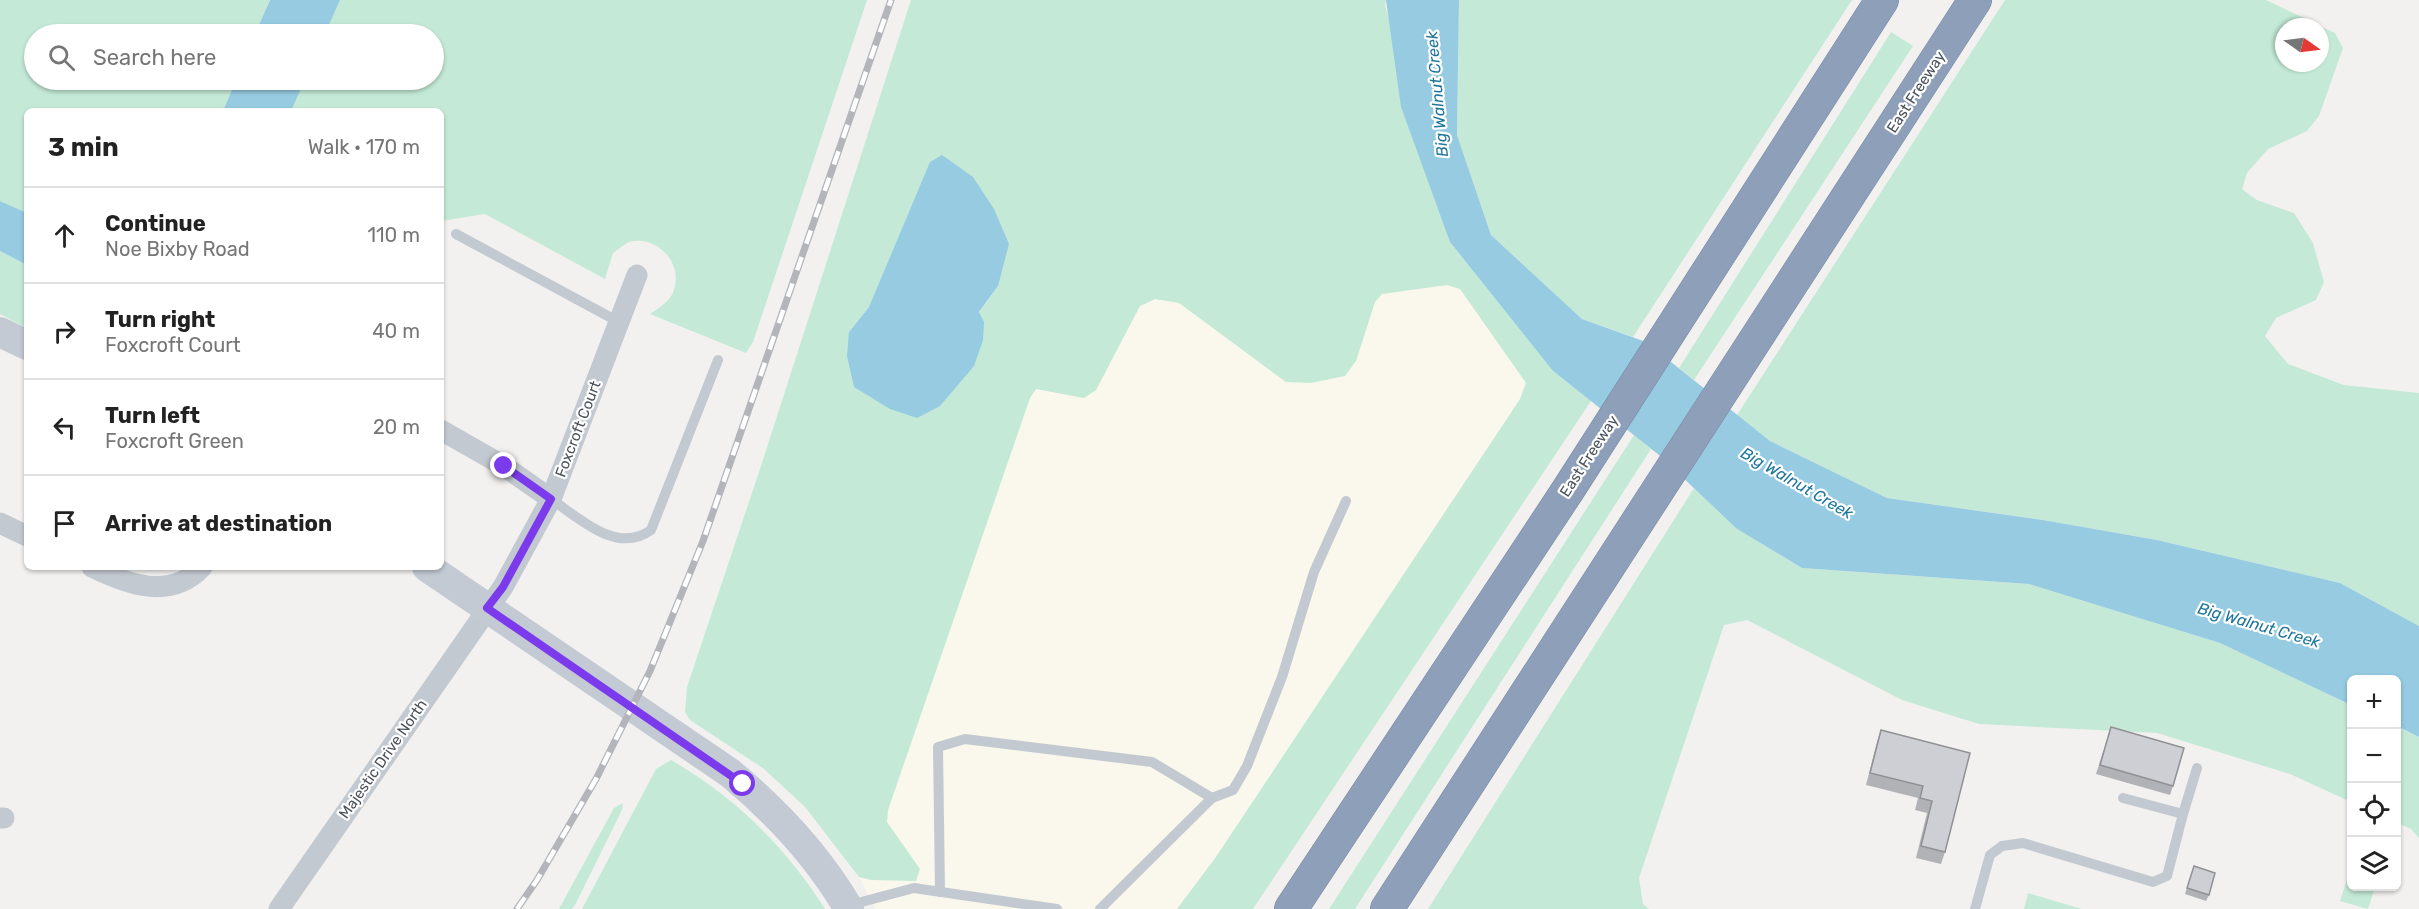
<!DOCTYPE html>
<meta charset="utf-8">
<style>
:root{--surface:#fff;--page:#f6f6f6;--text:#222;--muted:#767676;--line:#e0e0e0}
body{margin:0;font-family:Rubik,sans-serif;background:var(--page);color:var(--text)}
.controls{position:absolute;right:18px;bottom:18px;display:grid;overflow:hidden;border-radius:9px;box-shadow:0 2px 4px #0004}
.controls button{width:54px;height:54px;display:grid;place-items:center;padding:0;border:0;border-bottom:2px solid var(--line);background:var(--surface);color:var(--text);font:30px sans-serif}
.compass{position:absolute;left:2275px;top:18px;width:54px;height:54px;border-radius:50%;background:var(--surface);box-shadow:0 2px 4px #0004;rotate:104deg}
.stop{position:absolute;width:18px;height:18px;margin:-14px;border:4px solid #7c3aed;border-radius:50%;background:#fff}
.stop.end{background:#7c3aed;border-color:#fff;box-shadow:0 2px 6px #0008}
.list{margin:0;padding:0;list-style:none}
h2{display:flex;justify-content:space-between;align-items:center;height:78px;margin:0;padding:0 24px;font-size:26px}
h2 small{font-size:20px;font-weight:400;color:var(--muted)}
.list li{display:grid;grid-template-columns:39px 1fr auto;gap:18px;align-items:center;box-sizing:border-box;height:96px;padding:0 24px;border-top:2px solid var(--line)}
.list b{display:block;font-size:22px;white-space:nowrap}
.list p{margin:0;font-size:20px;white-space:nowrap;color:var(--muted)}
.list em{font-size:20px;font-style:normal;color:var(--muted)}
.icon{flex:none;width:33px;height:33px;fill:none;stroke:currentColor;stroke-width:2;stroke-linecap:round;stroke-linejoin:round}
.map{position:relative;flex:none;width:2419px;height:909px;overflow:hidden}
.search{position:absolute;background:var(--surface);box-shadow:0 2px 4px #0004;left:24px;top:24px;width:420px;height:66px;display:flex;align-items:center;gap:15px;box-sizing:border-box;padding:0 21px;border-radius:33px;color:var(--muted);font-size:22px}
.panel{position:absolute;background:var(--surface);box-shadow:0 2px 4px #0004;left:24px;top:108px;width:420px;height:462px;border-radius:9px}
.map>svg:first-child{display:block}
.commercial{fill:#faf8ec}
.green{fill:#c4ead7;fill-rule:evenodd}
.water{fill:#96cbe2}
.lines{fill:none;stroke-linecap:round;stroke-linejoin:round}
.highway-casing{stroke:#798aa5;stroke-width:34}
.lane{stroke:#c3c9d0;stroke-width:10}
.street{stroke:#c3c9d0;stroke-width:21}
.secondary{stroke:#c3cad4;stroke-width:30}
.highway{stroke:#8e9fb9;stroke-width:33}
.rail-casing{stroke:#b3b5ba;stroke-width:7}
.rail{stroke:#fff;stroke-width:4.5;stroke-dasharray:14;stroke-linecap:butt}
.wall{fill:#b1b2b6}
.building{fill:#cecfd4;stroke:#909194;stroke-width:1.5}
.route{stroke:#7c3aed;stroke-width:8}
.labels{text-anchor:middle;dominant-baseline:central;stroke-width:4.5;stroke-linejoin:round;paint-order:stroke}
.street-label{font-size:15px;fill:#4a525b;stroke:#fff}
.water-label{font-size:16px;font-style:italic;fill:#1d759c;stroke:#fff}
</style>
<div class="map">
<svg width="2419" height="909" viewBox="0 0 2419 909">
<rect width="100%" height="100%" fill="#f2f1f0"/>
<path class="commercial" d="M1447,285L1460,289L1526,382L1520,399L1216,857L1177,909H876L859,877L871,880L920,869L887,822L888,810L1030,398L1036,389L1084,398L1096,390L1140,306L1155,299L1179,303L1286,381L1356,361L1375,302L1382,294Z"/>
<g class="green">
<path d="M0,0H270L255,34H34V80H236L223,111H27V213L0,201Z"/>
<path d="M340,0H867L753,342L746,353L650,314C661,307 673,299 675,286C681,260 655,235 629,242C624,244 618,250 613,253L605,279L485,214L441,221V111H291L305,80H434V34H325Z"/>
<path d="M911,0H1386L1385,5L1450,242L1553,371L1591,401L1253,909H1177L1216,857L1520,399L1526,383L1460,289L1447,285L1382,294L1375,302L1356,361L1345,376L1311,383L1286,382L1179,303L1155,299L1140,306L1096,390L1084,398L1036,389L1030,398L888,810L887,822L920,869L916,881L871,880L859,877L805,807L764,769L690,720L685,712L687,687L760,469ZM998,286L979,313L849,332L869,307Z"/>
<path d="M1459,0H1852L1633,337L1582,319L1491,235L1457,135Z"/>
<path d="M2005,0H2266L2335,33L2343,48L2319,116L2307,131L2268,149L2247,173L2242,189L2257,200L2294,213L2313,243L2324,282L2316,300L2276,318L2265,336L2288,364L2344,385L2419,393V626L2340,583L2157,540L2043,520L1887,498L1770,441L1737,415ZM2284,27H2320V63H2284Z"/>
<path d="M1891,32L1913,46L1694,380L1679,368Z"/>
<path d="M0,251L27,265V328L0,314Z"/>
<path d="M1634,435L1651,449L1355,909H1329Z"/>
<path d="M1694,488L1737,529L1802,568L2029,584L2220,643L2351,705V802L2290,774L2157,733L1979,724L1902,700L1747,620L1724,625L1639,878L1643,904L1649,909H1428Z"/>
<path d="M2396,726L2419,737V838L2411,829L2397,823Z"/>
<path d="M671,760C735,797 785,846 825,909H582L656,769Z"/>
<path d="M623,803L622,810L575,905L572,909H559L614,808Z"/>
<path d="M2348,876L2351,877L2352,886L2375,887L2368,909L2340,901Z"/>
<path d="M2028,893L2082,909H2024Z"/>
</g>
<g class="water">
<path d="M270,0H340L325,34H255Z"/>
<path d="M1386,0H1459L1457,135L1491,235L1582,319L1646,342L1770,441L1887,498L2043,520L2157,540L2340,583L2419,626V737L2397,726L2396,680H2352L2351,705L2220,643L2029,584L1802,568L1737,529L1659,455L1553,371L1450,242L1401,107Z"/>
<path d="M236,80H305L291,111H223Z"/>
<path d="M942,155L973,177L994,209L1009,244L998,286L979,312L984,322L983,340L974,366L940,406L917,418L890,409L854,387L847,356L849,332L869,307L930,162Z"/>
<path d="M0,201L27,213V265L0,251Z"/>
</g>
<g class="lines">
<defs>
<g id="highway">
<path d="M1291,909L1568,490L1882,0"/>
<path d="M1387,909L1975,0"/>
</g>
</defs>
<use href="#highway" class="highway-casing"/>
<g class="lane">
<path d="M456,234L619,322"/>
<path d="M551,499C579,518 617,555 651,530L718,360"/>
<path d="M1212,798L1233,790L1247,766L1282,677L1314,572L1346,501"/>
<path d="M2183,814L2197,768"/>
<path d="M940,892L938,747L965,739L1152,762L1212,798L1100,909"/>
<path d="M850,905L914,888L1057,909"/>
<path d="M1975,909L1990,855L2002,846L2023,843L2153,882L2167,876L2183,814L2123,798"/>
</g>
<g class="street">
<path d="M441,430L504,466L551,499"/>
<path d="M0,523L27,536"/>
<path d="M92,567C127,584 170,601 202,567"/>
<path d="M0,818H4"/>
<path d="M279,909L503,587L551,499L637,275"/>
</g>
<g class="secondary">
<path d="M0,332L27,345"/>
<path d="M427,567L730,773C777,812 818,856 849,909"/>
</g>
<use href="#highway" class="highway"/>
<defs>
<path id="rail" d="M517,909L537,880L596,779L650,671L703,541L891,0"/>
</defs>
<use href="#rail" class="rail-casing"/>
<use href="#rail" class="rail"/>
</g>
<g class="wall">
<path d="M2111,727L2173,786L2170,795L2096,774Z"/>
<path d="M1881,730L1970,753L1945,852L1941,864L1916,858L1927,813L1915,810L1918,798L1866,785L1877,742Z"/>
<path d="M2194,866L2209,895L2206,901L2185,894Z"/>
</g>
<g class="building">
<path d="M2111,727L2184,748L2173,786L2100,765Z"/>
<path d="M1881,730L1970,753L1945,852L1921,846L1932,801L1920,798L1923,786L1870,773Z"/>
<path d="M2194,866L2215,873L2209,895L2187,888Z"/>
</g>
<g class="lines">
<path class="route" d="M504,466L551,499L503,587L487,608L743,784"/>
</g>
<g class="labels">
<g class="street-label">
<text transform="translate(1916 92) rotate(-57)">East Freeway</text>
<text transform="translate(578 429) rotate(-69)">Foxcroft Court</text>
<text transform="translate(1589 456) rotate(-57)">East Freeway</text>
<text transform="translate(383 759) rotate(-55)">Majestic Drive North</text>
</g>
<g class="water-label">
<text transform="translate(1437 94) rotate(-95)">Big Walnut Creek</text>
<text transform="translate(1797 483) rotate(30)">Big Walnut Creek</text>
<text transform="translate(2259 625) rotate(16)">Big Walnut Creek</text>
</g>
</g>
</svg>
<div class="controls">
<button>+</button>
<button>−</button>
<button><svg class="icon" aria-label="locate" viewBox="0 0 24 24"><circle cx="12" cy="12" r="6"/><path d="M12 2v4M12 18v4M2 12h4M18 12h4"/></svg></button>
<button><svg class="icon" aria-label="layers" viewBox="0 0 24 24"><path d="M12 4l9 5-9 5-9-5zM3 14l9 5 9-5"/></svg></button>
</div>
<svg class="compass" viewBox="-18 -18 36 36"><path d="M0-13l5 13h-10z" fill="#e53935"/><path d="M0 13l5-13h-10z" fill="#767676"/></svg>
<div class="stop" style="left:743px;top:784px"></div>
<div class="stop end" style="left:504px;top:466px"></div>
<div class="search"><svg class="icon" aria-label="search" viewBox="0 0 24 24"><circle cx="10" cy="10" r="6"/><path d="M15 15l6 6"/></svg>Search here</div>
<section class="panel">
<h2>3 min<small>Walk · 170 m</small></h2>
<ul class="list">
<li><svg class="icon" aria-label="ahead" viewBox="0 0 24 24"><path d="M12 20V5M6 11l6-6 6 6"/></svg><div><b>Continue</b><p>Noe Bixby Road</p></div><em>110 m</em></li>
<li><svg class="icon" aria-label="right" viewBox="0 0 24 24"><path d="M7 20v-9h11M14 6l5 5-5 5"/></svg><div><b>Turn right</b><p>Foxcroft Court</p></div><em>40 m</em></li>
<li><svg class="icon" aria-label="left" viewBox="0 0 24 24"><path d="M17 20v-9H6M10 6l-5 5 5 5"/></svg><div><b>Turn left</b><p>Foxcroft Green</p></div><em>20 m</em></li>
<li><svg class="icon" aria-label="arrive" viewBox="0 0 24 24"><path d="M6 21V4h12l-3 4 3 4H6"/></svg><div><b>Arrive at destination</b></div></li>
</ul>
</section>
</div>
